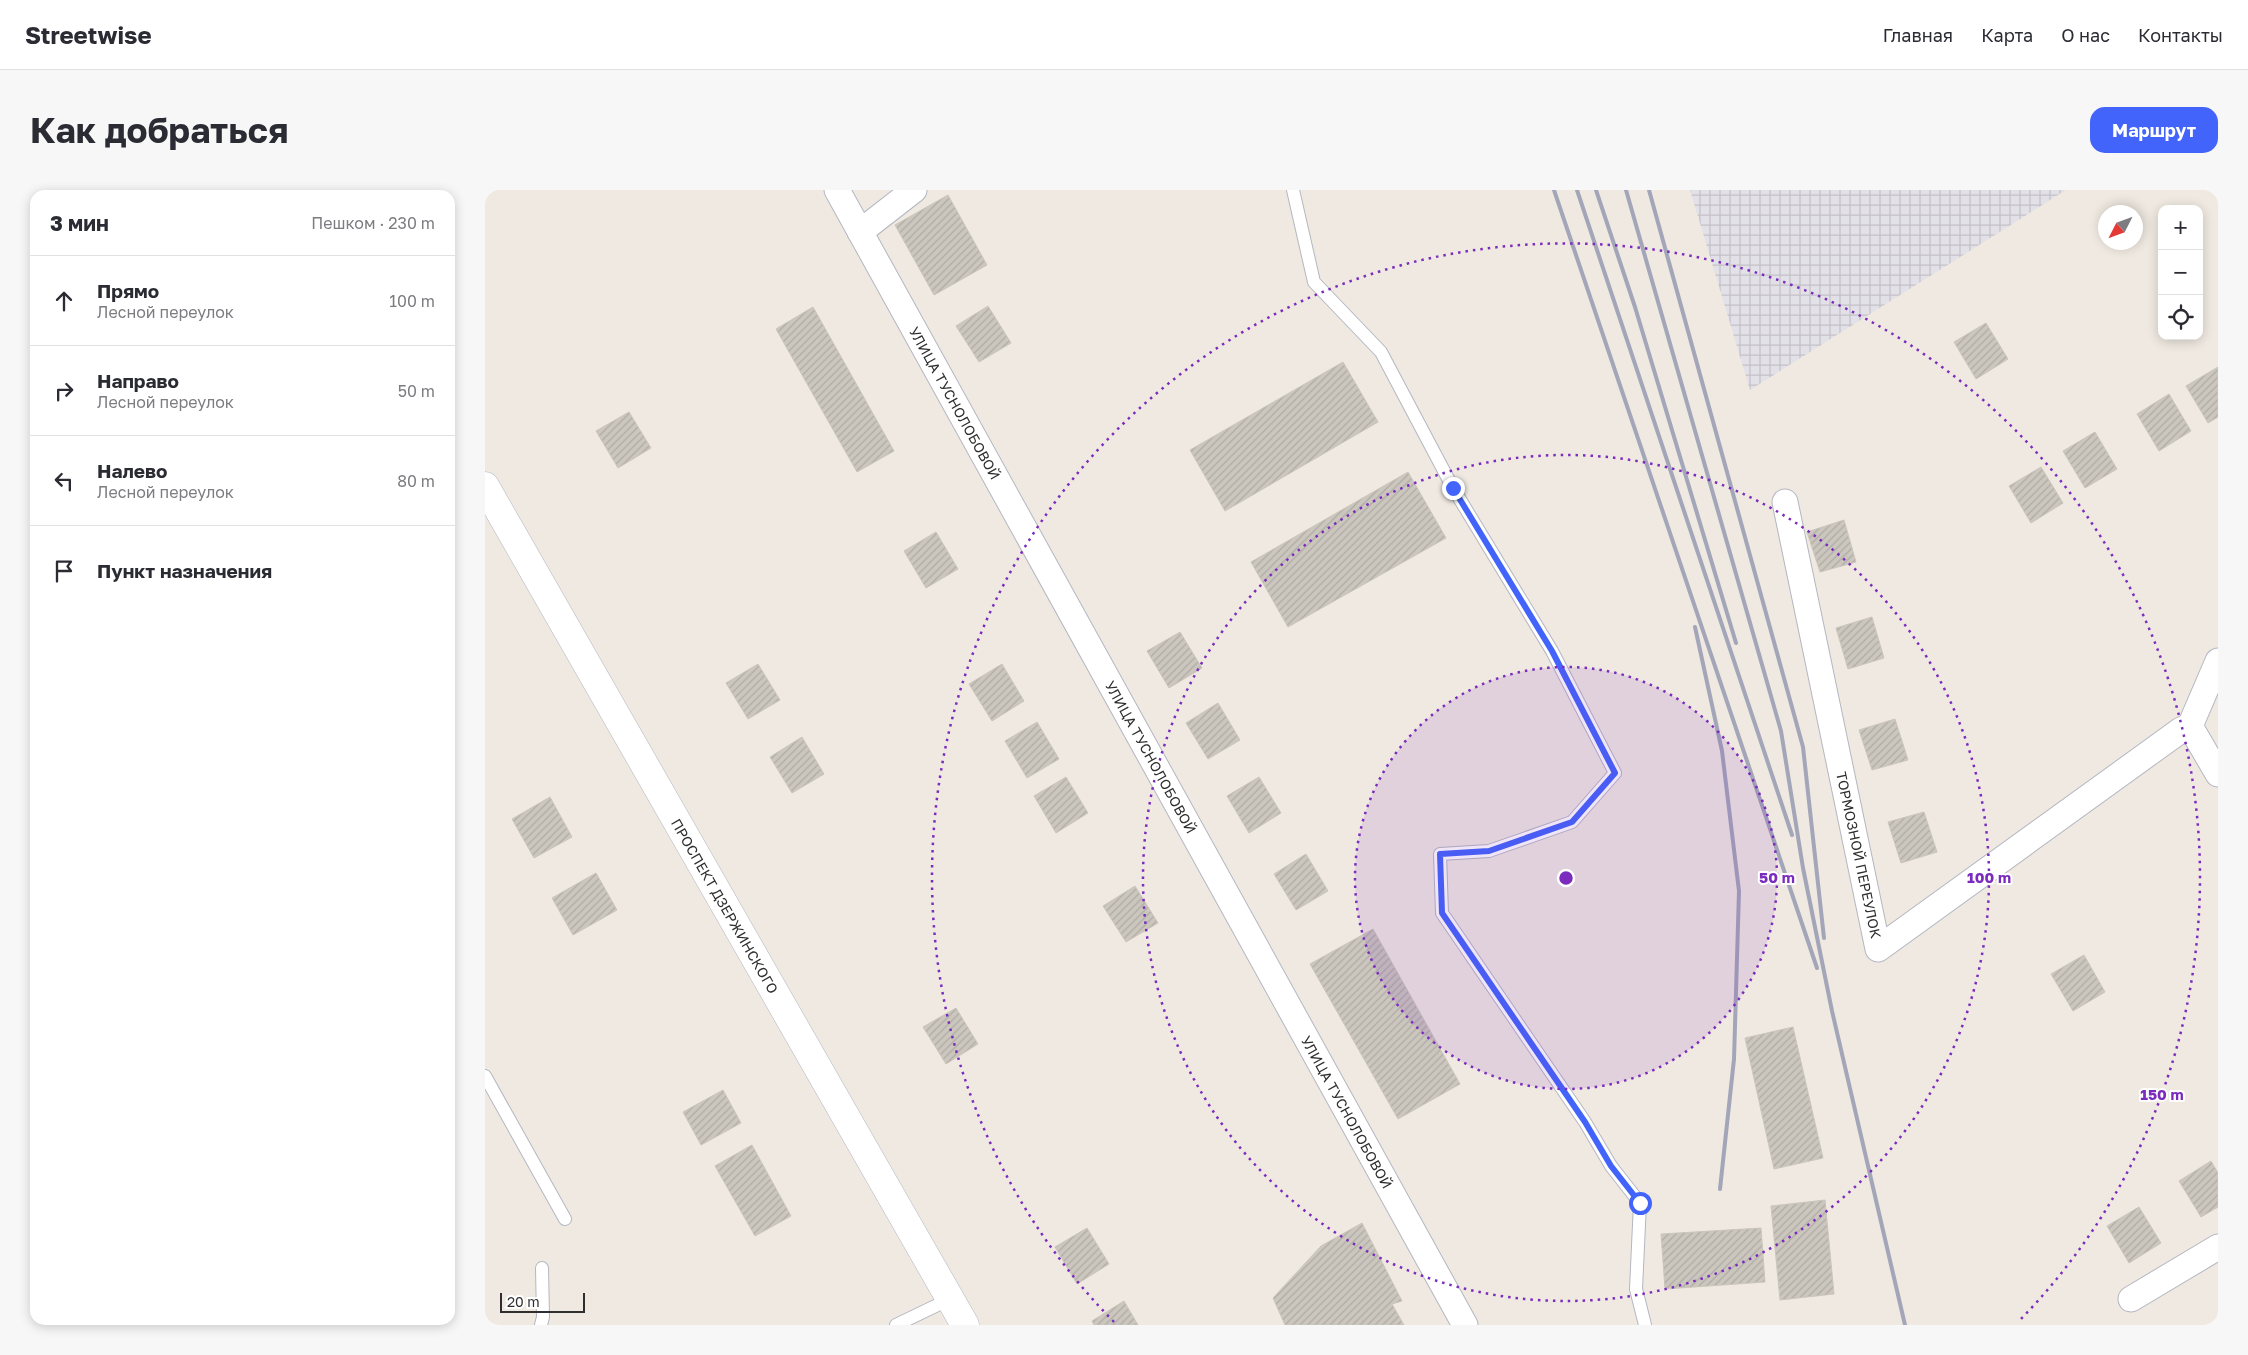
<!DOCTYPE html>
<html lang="ru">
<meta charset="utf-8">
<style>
:root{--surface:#fff;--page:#f7f7f7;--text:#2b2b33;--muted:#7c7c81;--line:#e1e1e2;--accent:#4264fb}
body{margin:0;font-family:"Golos Text",sans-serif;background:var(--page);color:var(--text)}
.controls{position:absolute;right:15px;top:15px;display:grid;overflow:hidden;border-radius:10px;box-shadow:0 2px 12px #0003}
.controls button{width:45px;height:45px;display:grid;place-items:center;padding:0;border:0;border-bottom:1px solid var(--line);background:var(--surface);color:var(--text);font:25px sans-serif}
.compass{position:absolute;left:1613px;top:15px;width:45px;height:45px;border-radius:50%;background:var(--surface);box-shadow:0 2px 12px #0003;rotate:228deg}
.scale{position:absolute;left:15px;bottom:12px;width:85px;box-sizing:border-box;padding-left:5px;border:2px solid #2e2e2e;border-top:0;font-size:14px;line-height:18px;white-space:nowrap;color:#2e2e2e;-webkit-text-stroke:4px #fff;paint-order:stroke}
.stop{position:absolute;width:15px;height:15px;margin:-11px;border:4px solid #4264fb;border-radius:50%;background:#fff}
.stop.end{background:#4264fb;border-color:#fff;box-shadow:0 1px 5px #0008}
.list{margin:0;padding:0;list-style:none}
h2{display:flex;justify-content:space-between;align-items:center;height:65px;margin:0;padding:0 20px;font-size:21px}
h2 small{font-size:16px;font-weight:400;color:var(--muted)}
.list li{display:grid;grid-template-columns:32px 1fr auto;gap:15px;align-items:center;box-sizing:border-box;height:90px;padding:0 20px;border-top:1px solid var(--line)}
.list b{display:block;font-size:19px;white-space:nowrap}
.list p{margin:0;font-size:16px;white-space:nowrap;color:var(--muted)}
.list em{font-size:16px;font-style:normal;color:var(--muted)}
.icon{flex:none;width:28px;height:28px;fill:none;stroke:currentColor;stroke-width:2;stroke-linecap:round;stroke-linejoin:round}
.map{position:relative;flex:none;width:1733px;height:1135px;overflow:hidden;border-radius:15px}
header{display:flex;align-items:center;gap:30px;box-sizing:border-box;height:70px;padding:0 25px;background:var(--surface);border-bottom:1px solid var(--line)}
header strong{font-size:24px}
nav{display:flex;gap:28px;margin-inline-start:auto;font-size:18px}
.intro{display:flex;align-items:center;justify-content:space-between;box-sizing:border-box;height:120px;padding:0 30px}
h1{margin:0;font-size:35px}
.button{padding:12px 22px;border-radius:15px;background:var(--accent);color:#fff;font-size:18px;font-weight:700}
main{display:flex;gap:30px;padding:0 30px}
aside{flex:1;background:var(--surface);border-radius:15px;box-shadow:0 2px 12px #0003}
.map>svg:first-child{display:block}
.industrial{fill:url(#industrial-grid)}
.building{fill:url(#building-hatch);stroke:#cbc5ba}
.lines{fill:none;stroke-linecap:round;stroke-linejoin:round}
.service-casing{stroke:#b4b7c1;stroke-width:14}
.minor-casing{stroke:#b4b7c1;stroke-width:27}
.tertiary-casing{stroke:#b4b7c1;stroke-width:29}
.service{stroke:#fff;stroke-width:12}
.minor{stroke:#fff;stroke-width:25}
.tertiary{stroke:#fff;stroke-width:28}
.rail{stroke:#a3a6b8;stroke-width:4}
.route{stroke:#4264fb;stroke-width:6}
.ring{fill:none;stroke:#7b2cbf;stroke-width:2.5;stroke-dasharray:2.5 5}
.labels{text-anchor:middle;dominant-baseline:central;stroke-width:4;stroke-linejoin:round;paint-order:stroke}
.street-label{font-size:14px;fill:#2e2e2e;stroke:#fff}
.centre{fill:#7b2cbf;stroke:#fff;stroke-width:2.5}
.ring-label{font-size:15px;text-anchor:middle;font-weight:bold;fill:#7b2cbf;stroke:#fff;stroke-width:4;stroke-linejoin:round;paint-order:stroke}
</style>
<header>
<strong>Streetwise</strong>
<nav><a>Главная</a><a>Карта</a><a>О нас</a><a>Контакты</a></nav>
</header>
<div class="intro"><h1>Как добраться</h1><a class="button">Маршрут</a></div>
<main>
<aside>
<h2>3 мин<small>Пешком · 230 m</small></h2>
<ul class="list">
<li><svg class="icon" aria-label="ahead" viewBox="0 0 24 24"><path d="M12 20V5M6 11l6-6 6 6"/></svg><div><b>Прямо</b><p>Лесной переулок</p></div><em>100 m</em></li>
<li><svg class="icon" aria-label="right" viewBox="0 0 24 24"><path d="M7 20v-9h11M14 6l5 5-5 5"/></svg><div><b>Направо</b><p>Лесной переулок</p></div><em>50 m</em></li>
<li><svg class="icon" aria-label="left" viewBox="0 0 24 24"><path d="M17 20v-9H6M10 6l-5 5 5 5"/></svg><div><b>Налево</b><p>Лесной переулок</p></div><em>80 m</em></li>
<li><svg class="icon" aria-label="arrive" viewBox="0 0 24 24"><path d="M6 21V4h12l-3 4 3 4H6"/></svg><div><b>Пункт назначения</b></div></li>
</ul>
</aside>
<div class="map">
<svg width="1733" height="1135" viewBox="0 0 1733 1135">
<defs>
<pattern id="industrial-grid" width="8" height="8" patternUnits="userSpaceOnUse" patternTransform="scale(1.25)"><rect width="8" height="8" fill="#e3e1e8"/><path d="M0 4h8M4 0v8" fill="none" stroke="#c3c1c7"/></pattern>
<pattern id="building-hatch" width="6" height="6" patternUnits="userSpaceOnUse" patternTransform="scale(1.25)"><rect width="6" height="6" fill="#cbc7bf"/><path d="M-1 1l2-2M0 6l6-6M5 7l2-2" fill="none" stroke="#afaba4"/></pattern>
</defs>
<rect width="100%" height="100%" fill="#efe9e1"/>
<path class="industrial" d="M1205,0H1581L1265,200Z"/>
<g class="building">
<path d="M463,5L502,75L449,105L410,35Z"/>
<path d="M503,116L526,153L494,172L471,136Z"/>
<path d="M328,117L409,261L372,282L291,139Z"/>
<path d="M1501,133L1523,169L1491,189L1469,152Z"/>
<path d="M858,172L893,232L740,321L705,260Z"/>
<path d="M1733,177V227L1723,233L1701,196Z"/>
<path d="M1684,204L1706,241L1674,261L1652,224Z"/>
<path d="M144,222L166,258L133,278L111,241Z"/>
<path d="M1610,242L1632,279L1600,298L1578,261Z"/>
<path d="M1556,277L1578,313L1546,333L1524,296Z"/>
<path d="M923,282L961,348L803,437L766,372Z"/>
<path d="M1359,330L1371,372L1335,382L1322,342Z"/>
<path d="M451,342L473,379L441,398L419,361Z"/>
<path d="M1387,427L1399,468L1363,479L1351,438Z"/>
<path d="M695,442L717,478L684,498L662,461Z"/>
<path d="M273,474L295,510L263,529L241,493Z"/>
<path d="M517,474L539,511L507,531L484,494Z"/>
<path d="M733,513L755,550L723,569L701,533Z"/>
<path d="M1410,529L1423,570L1387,580L1374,540Z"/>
<path d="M552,532L574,569L542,588L520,551Z"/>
<path d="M317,547L339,584L307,603L285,567Z"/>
<path d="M581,587L603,623L571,643L549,606Z"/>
<path d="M774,587L796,623L764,643L742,606Z"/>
<path d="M65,607L87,647L49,668L27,629Z"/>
<path d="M1439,622L1452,662L1416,673L1403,632Z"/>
<path d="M821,664L843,701L811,720L789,684Z"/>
<path d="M111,683L132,720L88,745L67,708Z"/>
<path d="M650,696L673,733L641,752L618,716Z"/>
<path d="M888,739L975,894L913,929L825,774Z"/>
<path d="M1599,765L1620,802L1588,821L1566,784Z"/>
<path d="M471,818L493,854L461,874L438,837Z"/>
<path d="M1308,837L1338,968L1289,979L1260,848Z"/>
<path d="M238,900L256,933L216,955L198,922Z"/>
<path d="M267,955L306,1026L270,1046L230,976Z"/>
<path d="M1726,971L1733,983V1017L1716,1027L1694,991Z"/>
<path d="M1340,1010L1349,1104L1295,1110L1286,1016Z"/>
<path d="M1654,1017L1676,1053L1644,1073L1622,1036Z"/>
<path d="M877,1033L917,1111L907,1114L919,1135H800L788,1108L836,1056Z"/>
<path d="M602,1038L624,1074L592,1094L570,1057Z"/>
<path d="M1276,1038L1280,1092L1180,1099L1176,1044Z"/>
<path d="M639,1111L653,1135H609L607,1131Z"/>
</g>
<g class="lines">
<defs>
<g id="service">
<path d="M808,0L829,92L896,162L968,298L1067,461L1130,583L1087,632L1004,661L955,664L957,723L1100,932L1126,976L1155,1013L1151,1099L1160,1135"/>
<path d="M0,886L80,1029"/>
<path d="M56,1135L58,1127L57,1078"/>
<path d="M411,1135L465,1109"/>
</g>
<g id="minor">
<path d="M352,0L980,1135"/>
<path d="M375,42L429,0"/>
<path d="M1300,312L1393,759L1696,540L1705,536"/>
<path d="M1733,471L1705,536L1733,584"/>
<path d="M1646,1109L1733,1057"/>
</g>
<path id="tertiary" d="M0,296L480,1135"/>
</defs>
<use href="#service" class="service-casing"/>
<use href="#minor" class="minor-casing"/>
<use href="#tertiary" class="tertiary-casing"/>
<use href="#service" class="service"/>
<use href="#minor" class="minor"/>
<use href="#tertiary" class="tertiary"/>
<g class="rail">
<path d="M1069,0L1332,778"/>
<path d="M1092,0L1307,645"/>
<path d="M1111,0L1150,117L1251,453"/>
<path d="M1141,0L1296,541L1318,678L1347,821L1420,1135"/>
<path d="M1164,0L1318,557L1339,748"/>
<path d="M1210,437L1237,561L1254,701L1249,869L1235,999"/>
</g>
</g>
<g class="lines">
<path class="route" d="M968,298L1067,461L1130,583L1087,632L1004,661L955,664L957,723L1100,932L1126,976L1155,1013"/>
</g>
<circle cx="1081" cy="688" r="211" fill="#7b2cbf" fill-opacity=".12"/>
<g class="ring">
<circle cx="1081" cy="688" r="211"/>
<circle cx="1081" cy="688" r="423"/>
<path d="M629 1132A634 634 0 1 1 1533 1132"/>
</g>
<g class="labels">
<g class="street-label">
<text transform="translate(470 213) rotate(61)">УЛИЦА ТУСНОЛОБОВОЙ</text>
<text transform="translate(666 567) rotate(61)">УЛИЦА ТУСНОЛОБОВОЙ</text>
<text transform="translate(1374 665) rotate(78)">ТОРМОЗНОЙ ПЕРЕУЛОК</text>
<text transform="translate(240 716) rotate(60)">ПРОСПЕКТ ДЗЕРЖИНСКОГО</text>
<text transform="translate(862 922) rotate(61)">УЛИЦА ТУСНОЛОБОВОЙ</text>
</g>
</g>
<circle cx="1081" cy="688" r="8" class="centre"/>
<g class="ring-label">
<text x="1292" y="693">50 m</text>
<text x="1504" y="693">100 m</text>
<text x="1677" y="910">150 m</text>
</g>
</svg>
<div class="controls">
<button>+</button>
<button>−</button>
<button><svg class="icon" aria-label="locate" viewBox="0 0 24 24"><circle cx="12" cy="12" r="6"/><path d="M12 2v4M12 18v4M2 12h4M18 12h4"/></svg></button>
</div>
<svg class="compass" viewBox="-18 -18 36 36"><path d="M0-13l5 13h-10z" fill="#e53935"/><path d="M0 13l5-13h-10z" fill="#7c7c81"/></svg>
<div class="scale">20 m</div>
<div class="stop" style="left:1155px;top:1013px"></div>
<div class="stop end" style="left:968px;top:298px"></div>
</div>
</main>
